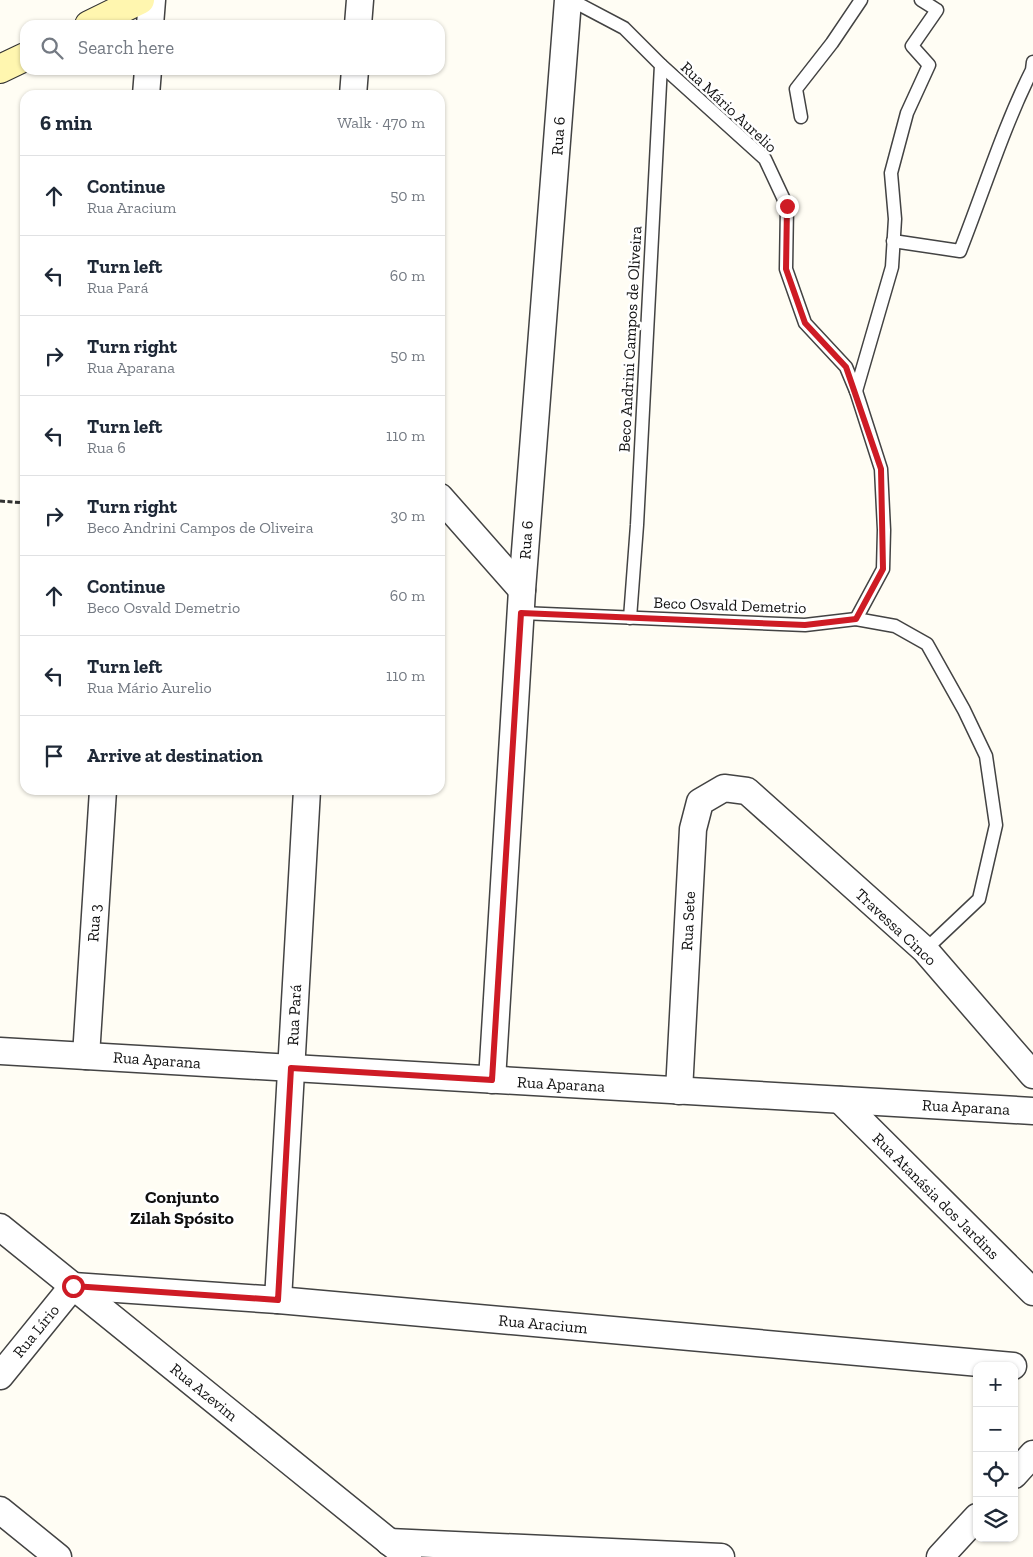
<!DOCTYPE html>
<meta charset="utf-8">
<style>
:root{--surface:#fff;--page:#f6f6f7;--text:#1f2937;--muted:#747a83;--line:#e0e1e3}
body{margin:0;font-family:"Zilla Slab",serif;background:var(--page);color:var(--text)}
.controls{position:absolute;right:15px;bottom:15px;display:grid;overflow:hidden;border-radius:10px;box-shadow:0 1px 4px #0004}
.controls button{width:45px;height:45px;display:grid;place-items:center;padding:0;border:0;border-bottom:1px solid var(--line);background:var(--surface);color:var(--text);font:25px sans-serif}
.stop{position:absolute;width:15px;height:15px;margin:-11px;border:4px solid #ce1b25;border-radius:50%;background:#fff}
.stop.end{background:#ce1b25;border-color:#fff;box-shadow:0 1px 5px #0008}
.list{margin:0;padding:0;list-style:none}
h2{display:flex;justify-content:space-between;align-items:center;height:65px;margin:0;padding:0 20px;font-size:21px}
h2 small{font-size:16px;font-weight:400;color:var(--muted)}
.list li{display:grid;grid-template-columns:32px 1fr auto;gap:15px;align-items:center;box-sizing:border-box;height:80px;padding:0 20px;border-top:1px solid var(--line)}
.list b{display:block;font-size:19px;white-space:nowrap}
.list p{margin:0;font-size:16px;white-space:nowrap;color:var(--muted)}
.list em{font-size:16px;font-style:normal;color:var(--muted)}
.icon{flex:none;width:28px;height:28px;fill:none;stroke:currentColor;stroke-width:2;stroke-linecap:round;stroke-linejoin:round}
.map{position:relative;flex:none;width:1033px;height:1557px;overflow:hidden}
.search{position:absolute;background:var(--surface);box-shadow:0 1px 4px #0004;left:20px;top:20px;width:425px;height:55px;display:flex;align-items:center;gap:12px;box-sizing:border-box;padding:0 18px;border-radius:15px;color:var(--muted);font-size:19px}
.panel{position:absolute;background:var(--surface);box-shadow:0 1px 4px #0004;left:20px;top:90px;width:425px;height:705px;border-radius:15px}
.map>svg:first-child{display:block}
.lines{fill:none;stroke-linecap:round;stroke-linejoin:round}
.lane-casing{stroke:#434343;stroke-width:15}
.street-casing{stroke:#434343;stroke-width:29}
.secondary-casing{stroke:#323232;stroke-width:30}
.path{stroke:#323232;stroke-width:3;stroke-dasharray:5 2.5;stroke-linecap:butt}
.lane{stroke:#fff;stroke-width:12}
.street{stroke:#fff;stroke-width:26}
.secondary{stroke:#fff6af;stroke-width:28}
.route{stroke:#ce1b25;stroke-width:6}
.labels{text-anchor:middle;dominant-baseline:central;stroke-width:5;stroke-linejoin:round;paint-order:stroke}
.street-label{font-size:16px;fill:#101010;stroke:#fff}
.neighbourhood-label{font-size:18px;font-weight:bold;fill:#101010;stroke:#fff}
</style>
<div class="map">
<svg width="1033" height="1557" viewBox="0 0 1033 1557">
<rect width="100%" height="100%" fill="#fffdf4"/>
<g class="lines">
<defs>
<g id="lane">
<path d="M571,0L624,28L661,65L637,525L630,618"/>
<path d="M661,65L765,159L787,206L786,269L805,323L846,367L856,391L881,469L884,530L883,569L856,619"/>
<path d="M801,117L796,89L832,43L861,0"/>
<path d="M893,241L960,251C984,190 1003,128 1032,70L1033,62"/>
<path d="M856,391L892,267L895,219L891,173L907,113L929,65L912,46L937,10L921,0"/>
<path d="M521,613L805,625L856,619L895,626L927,644L964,710L986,756L996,825L979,899L925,950"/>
</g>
<g id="street">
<path d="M150,25L152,0"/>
<path d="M358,25L360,0"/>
<path d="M146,95L148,70"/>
<path d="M353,95L355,70"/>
<path d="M440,497L522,590"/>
<path d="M0,1051L1033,1111"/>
<path d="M86,1056L103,790"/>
<path d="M492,1080L522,590L568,0"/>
<path d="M679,1091L693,829L700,802L724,788L747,791L925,950L1033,1075"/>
<path d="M840,1100L1033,1292"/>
<path d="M0,1227L408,1557"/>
<path d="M278,1300L307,790"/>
<path d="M0,1376L73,1286L278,1300L1013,1366"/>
<path d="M1014,1475L1033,1454"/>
<path d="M0,1510L58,1557"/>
<path d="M389,1542L721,1557"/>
<path d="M940,1557L977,1517"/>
</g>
<g id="secondary">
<path d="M89,25L140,0"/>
<path d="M0,69L25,57"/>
</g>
</defs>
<use href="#lane" class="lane-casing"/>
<use href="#street" class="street-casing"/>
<use href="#secondary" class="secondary-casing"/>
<path class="path" d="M0,501L25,503"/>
<use href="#lane" class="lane"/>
<use href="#street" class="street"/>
<use href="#secondary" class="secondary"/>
</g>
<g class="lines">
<path class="route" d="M73,1286L278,1300L291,1068L492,1080L521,613L805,625L856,619L883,569L881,469L846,367L805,323L786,269L787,206"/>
</g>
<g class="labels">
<g class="street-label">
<text transform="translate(729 107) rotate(43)">Rua Mário Aurelio</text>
<text transform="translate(558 136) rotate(-86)">Rua 6</text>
<text transform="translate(630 339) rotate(-87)">Beco Andrini Campos de Oliveira</text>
<text transform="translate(526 540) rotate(-86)">Rua 6</text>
<text transform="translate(730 605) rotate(2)">Beco Osvald Demetrio</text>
<text transform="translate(688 921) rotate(-87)">Rua Sete</text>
<text transform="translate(94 923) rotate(-86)">Rua 3</text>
<text transform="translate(896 927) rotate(43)">Travessa Cinco</text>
<text transform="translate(294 1015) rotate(-87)">Rua Pará</text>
<text transform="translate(157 1060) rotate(4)">Rua Aparana</text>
<text transform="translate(561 1084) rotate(3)">Rua Aparana</text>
<text transform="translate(966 1107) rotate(3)">Rua Aparana</text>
<text transform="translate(936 1196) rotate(45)">Rua Atanásia dos Jardins</text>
<text transform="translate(543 1324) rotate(5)">Rua Aracium</text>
<text transform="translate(36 1331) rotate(-51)">Rua Lírio</text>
<text transform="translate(204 1392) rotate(39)">Rua Azevim</text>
</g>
<g class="neighbourhood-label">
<text x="182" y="1197">Conjunto<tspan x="182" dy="21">Zilah Spósito</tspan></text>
</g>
</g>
</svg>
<div class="controls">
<button>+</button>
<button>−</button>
<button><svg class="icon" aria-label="locate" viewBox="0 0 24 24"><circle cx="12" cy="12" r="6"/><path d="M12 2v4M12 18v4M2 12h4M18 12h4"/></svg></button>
<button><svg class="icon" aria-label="layers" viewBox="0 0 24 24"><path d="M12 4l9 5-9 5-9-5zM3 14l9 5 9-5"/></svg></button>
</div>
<div class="stop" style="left:73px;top:1286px"></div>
<div class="stop end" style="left:787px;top:206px"></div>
<div class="search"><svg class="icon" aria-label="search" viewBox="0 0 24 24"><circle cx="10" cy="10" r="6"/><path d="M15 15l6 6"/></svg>Search here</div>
<section class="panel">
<h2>6 min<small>Walk · 470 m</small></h2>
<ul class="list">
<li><svg class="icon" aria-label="ahead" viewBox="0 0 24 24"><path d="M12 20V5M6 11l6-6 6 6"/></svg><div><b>Continue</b><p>Rua Aracium</p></div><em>50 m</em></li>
<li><svg class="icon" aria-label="left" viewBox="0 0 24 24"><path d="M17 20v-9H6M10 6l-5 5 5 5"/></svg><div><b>Turn left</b><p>Rua Pará</p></div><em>60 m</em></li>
<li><svg class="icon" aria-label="right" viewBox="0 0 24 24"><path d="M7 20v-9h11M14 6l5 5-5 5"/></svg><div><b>Turn right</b><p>Rua Aparana</p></div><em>50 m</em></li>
<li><svg class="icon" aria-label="left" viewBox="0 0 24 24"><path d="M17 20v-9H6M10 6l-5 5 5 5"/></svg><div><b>Turn left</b><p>Rua 6</p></div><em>110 m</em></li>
<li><svg class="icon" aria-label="right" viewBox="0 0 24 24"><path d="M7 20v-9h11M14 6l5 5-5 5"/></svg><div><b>Turn right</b><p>Beco Andrini Campos de Oliveira</p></div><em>30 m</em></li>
<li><svg class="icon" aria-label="ahead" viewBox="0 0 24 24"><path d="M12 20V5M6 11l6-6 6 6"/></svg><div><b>Continue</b><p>Beco Osvald Demetrio</p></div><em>60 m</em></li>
<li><svg class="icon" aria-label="left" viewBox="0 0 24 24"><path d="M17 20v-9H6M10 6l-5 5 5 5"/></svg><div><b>Turn left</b><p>Rua Mário Aurelio</p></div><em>110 m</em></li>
<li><svg class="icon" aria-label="arrive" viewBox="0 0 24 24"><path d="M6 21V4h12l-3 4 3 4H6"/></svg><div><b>Arrive at destination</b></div></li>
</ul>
</section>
</div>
